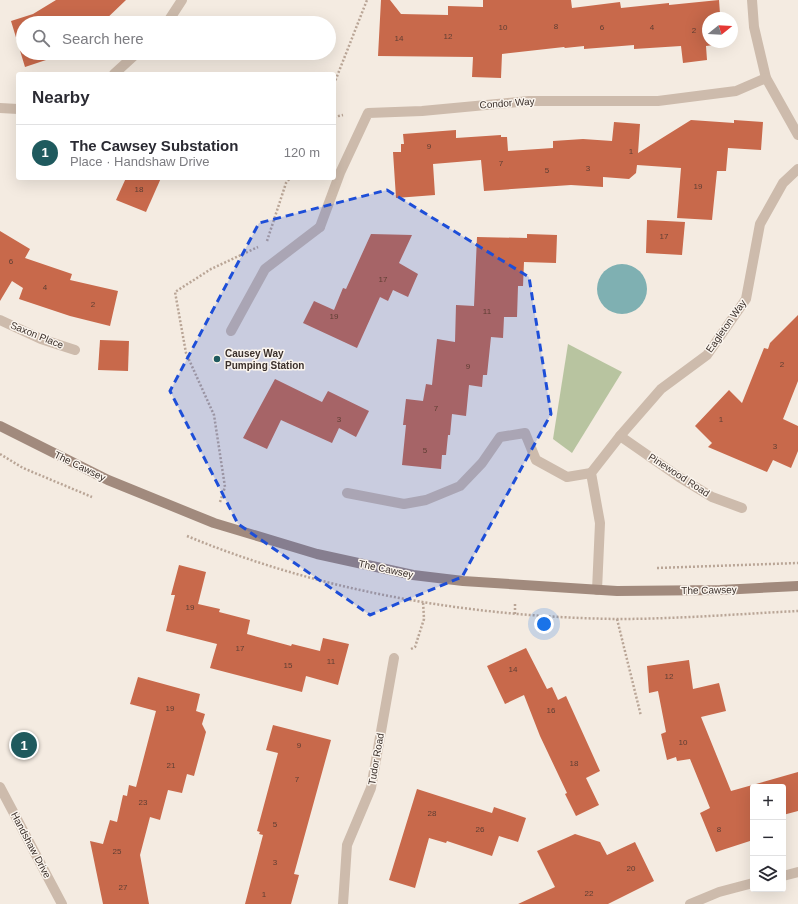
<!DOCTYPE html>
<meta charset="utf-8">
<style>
:root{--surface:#fff;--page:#f7f7f7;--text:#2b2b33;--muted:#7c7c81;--line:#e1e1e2;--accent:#1f5a5e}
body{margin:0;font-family:Helvetica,sans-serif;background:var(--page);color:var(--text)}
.controls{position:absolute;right:12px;bottom:12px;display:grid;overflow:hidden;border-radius:4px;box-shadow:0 4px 16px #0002}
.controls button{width:36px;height:36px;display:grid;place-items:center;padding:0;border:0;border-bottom:1px solid var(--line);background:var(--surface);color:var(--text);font:20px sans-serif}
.compass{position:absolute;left:702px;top:12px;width:36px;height:36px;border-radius:50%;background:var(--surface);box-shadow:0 4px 16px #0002;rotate:72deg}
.you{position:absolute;left:544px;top:624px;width:14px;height:14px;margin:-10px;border:3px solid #fff;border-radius:50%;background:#1a73e8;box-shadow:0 0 0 6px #1a73e833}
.badge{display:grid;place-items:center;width:26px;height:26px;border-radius:50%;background:var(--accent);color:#fff;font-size:13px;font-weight:700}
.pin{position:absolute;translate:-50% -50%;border:2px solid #fff;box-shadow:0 1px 4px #0006}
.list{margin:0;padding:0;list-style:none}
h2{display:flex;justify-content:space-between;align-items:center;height:52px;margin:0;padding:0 16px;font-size:17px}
h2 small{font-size:13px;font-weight:400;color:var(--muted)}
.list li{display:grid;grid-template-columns:26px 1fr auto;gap:12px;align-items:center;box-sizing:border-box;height:56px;padding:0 16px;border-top:1px solid var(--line)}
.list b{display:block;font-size:15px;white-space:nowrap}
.list p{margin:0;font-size:13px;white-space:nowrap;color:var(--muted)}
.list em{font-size:13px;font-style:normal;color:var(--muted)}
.icon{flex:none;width:22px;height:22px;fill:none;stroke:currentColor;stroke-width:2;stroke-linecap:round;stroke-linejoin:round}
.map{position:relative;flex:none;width:798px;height:904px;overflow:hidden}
.search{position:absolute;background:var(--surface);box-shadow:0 4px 16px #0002;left:16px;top:16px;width:320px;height:44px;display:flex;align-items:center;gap:10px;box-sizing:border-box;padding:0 14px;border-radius:22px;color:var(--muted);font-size:15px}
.panel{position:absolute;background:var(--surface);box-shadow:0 4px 16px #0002;left:16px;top:72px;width:320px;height:108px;border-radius:4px}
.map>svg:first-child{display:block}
.green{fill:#b8c4a0}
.water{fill:#7fb0b2}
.building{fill:#c8694b}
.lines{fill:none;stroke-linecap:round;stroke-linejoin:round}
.path{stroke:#b9a596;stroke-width:2.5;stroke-dasharray:2 2;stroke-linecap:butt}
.lane{stroke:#cdbbac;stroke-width:10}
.street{stroke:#cdbbac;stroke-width:10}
.secondary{stroke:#a18a7d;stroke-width:10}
.marked{fill:#1d4ed8;fill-opacity:0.2;stroke:#1d4ed8;stroke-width:3;stroke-dasharray:8 5;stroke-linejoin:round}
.poi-dot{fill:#1f5a5e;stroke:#fbf5ee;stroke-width:1.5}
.labels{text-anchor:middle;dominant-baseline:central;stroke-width:3;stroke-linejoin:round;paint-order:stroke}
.number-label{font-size:8px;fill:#5e3e33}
.street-label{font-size:10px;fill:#3b302b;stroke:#fbf5ee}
.poi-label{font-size:10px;font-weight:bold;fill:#3b302b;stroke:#fbf5ee;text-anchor:start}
</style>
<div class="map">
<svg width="798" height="904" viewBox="0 0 798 904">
<rect width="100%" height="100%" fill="#f4ebe1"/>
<path class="green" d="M568,344L622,372L572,453L553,439Z"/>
<circle class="water" cx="622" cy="289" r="25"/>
<g class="building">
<path d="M56,0H126L102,23H23V53H53L55,57L25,67L11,21L33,14Z"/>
<path d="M381,0H390L401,14L448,15V6L483,7V0H571L572,8L620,2L621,8L669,3V5L719,0L720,14L726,13L727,18H708V42L730,43L706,46L707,60L683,63L681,46L634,49V45L584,49V46L565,48L564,47L502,54L501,78L472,77L473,57L378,56Z"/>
<path d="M691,120L734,123V120L763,122L761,150L728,148L726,171H717L712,220L677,218L681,168L637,165L636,173L629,179L603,177V187L571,185L484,191L481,160L433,164L435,195L396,198L393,152H401V144H404L403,134L456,130V138L501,135V137H507L508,151L553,148V141L583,139L612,141L614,122L640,124L638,153Z"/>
<path d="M126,178H161L146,212L116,200Z"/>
<path d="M647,220L685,222L682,255L646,253Z"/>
<path d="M0,231L30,249L25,258L72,274L70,280L118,291L110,326L70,316L19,299L23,288L12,281L0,301Z"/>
<path d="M371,234L412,235L399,263L418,274L408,297L393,290L388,301L380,297L357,348L303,323L314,301L334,310L343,288L346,289Z"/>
<path d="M527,234L557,235L556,263L524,262L523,286H518L517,317H504L503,338L491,337L487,375H483L482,387L469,385L466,416L452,414L450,435H448L446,455H442L441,469L402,465L406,425H403L406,399L423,401L426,384L432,385L437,339L455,342L456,305L474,306L477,237L527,238Z"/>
<path d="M798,315V381L783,419L798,426V451L791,468L773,460L767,472L708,447L712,443L695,426L729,390L742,403L764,348L768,349L770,343Z"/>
<path d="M100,340L129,341L128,371L98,370Z"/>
<path d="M275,379L322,402L328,391L369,411L356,437L339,428L332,443L281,420L267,449L243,438Z"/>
<path d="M179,565L206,572L198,604L220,609L219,612L250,620L247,634L291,646L292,644L320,651L323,638L349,644L338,685L306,676L302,692L210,668L217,644L166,631L175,595H171Z"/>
<path d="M526,648L547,689L552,687L558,700L566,696L600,771L586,778L599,805L576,816L565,794L567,793L540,736L524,695L505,704L487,666Z"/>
<path d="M689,660L693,689L719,683L726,711L701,717L731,791L798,772V811L783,815V787H753V840L716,852L700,813L710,808L690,759L677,761L676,757L667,760L661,734L666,732L658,691L649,693L647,666Z"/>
<path d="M138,677L200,694L196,711L205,714L202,724L206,732L194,776L187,774L182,793L168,790L160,820L150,817L140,855L149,904H103L90,841L103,844L110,820L117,822L123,795L127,796L129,785L136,787L156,711L130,704Z"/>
<path d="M273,725L331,740L294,874L299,875L291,904H245L263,835L259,834L260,832L257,831L278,753L266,750Z"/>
<path d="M417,789L492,813L494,807L526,818L518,842L499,836L492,856L447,841L446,843L429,838L415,888L389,880Z"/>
<path d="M575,834L600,842L607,855L635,842L654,881L608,904H518L555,887L537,851Z"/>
</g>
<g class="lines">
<g class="path">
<path d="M334,84L367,0"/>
<path d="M334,117L343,115"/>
<path d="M267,241L286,183L290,178"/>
<path d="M0,454L23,468L92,497"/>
<path d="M220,502L225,487L214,415L186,353L175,292L211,269L258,247"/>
<path d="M187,536C322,592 472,617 617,619C677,619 738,614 798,611"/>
<path d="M657,568L798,563"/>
<path d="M515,604V614"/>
<path d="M617,619L641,716"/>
<path d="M411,649L415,647L424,619L423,601"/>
</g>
<path class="lane" d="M231,331L265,269L320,227"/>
<g class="street">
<path d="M752,0L754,27L766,78L798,135"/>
<path d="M167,23L182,0"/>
<path d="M114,74L137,53"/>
<path d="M0,108L18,109"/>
<path d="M320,227L340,173L368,113L422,111L529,101H658L736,91L766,78"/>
<path d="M0,320L41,339L75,350"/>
<path d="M620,436L679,477L712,497L742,508"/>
<path d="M347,493L404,504L426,500L460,486L482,463L500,437L525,433L536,460L567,477L591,473"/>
<path d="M597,590L600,523L591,473L620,436L661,389L707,355L746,299L760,224L783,183L798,169"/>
<path d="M0,787L62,904"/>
<path d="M783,876L798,872"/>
<path d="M343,904L347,845L371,788L394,658"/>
<path d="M690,904L719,892L753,883"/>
</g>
<path class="secondary" d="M0,426L108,480L214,523L317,554L413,575L463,581L617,591L720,590L798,586"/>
</g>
<path class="marked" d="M387,190L529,277L551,414L462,577L370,615L238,524L170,391L259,223Z"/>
<circle class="poi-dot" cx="217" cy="359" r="4"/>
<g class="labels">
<g class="number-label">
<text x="556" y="26">8</text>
<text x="503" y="27">10</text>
<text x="602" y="27">6</text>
<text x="652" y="27">4</text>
<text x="694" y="30">2</text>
<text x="448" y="36">12</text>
<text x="399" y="38">14</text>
<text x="429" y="146">9</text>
<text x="631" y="151">1</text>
<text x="501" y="163">7</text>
<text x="588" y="168">3</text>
<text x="547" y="170">5</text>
<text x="698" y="186">19</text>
<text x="139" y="189">18</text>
<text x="664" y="236">17</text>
<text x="11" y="261">6</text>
<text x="383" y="279">17</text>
<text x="45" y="287">4</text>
<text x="93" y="304">2</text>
<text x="487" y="311">11</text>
<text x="334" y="316">19</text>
<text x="782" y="364">2</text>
<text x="468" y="366">9</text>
<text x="436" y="408">7</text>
<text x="339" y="419">3</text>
<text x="721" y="419">1</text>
<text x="775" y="446">3</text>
<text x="425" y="450">5</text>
<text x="190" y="607">19</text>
<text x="240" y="648">17</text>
<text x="331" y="661">11</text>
<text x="288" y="665">15</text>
<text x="513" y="669">14</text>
<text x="669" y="676">12</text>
<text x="170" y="708">19</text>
<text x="551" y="710">16</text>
<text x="683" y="742">10</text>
<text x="299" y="745">9</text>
<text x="574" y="763">18</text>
<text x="171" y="765">21</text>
<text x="297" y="779">7</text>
<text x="143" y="802">23</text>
<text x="432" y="813">28</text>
<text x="275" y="824">5</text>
<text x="480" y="829">26</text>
<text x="719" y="829">8</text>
<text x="117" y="851">25</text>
<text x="275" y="862">3</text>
<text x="631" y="868">20</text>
<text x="123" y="887">27</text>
<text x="589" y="893">22</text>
<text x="264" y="894">1</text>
</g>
<g class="street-label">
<text transform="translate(507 103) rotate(-4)">Condor Way</text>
<text transform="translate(726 326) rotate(-55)">Eagleton Way</text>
<text transform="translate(37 335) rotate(22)">Saxon Place</text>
<text transform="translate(80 466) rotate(26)">The Cawsey</text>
<text transform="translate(679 475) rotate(33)">Pinewood Road</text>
<text transform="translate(386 569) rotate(12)">The Cawsey</text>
<text transform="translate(709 590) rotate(-1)">The Cawsey</text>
<text transform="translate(376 759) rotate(-80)">Tudor Road</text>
<text transform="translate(31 845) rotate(62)">Handshaw Drive</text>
</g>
<g class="poi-label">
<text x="225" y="353">Causey Way<tspan x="225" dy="12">Pumping Station</tspan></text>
</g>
</g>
</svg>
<div class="controls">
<button>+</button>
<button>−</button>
<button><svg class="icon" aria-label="layers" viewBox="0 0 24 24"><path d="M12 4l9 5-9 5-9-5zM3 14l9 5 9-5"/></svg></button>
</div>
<svg class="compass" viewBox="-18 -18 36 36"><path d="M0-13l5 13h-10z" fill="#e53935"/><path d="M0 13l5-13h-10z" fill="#7c7c81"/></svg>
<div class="you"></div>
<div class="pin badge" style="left:24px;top:745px">1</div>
<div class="search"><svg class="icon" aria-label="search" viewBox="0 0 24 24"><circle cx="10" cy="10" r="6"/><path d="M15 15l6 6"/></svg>Search here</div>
<section class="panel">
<h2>Nearby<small></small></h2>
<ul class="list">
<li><span class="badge">1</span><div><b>The Cawsey Substation</b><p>Place · Handshaw Drive</p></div><em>120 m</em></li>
</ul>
</section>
</div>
